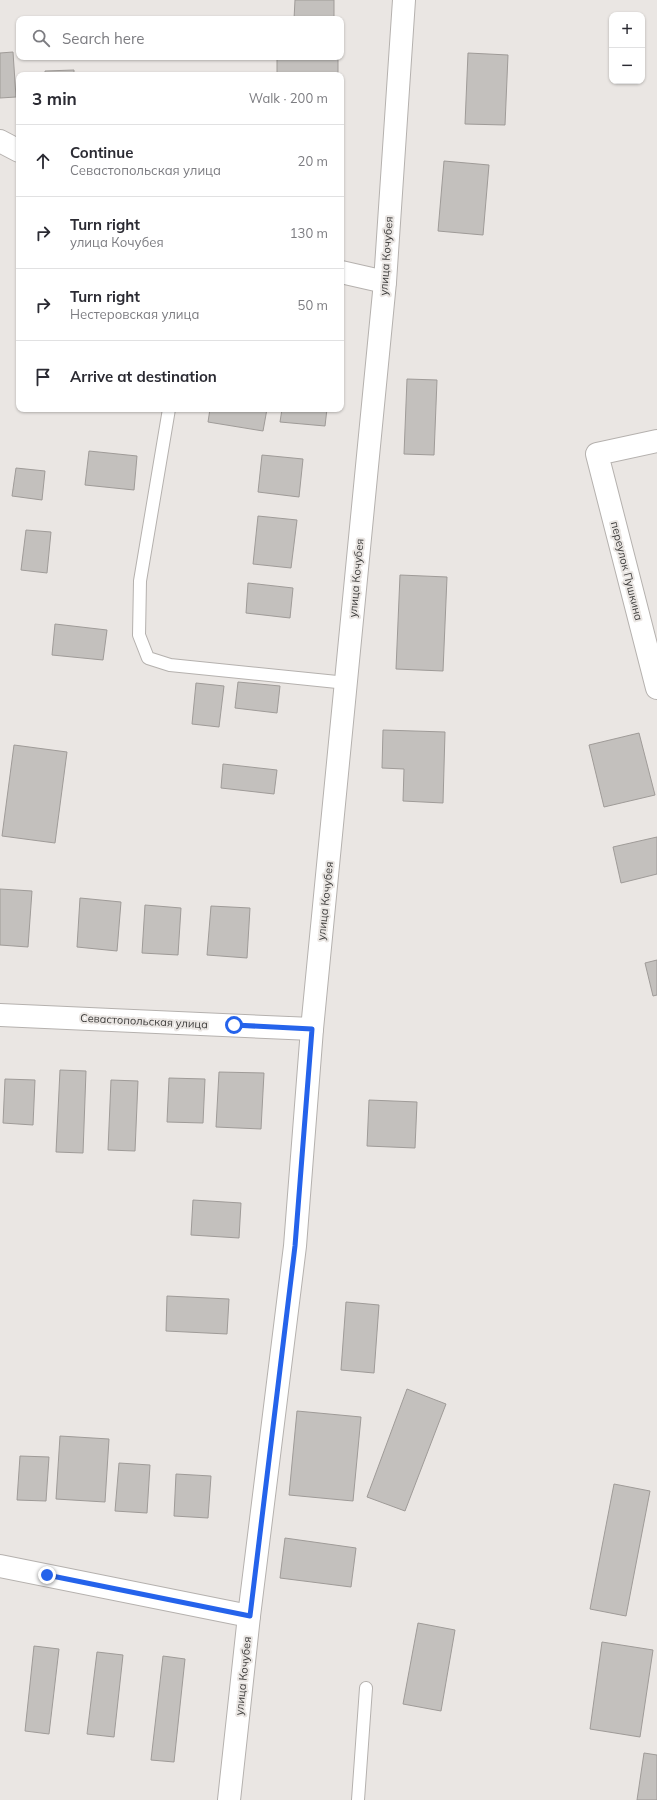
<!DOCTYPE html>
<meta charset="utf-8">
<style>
:root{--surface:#fff;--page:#f2f2f3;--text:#2b2b33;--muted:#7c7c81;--line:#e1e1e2}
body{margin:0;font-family:Mulish,sans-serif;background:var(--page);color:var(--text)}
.controls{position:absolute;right:12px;top:12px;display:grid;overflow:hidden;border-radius:8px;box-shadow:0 1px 3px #0004}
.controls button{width:36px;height:36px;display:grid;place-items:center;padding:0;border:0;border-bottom:1px solid var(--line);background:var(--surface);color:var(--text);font:20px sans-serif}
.stop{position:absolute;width:12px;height:12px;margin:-9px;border:3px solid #2563eb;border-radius:50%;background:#fff}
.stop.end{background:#2563eb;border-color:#fff;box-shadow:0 1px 4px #0008}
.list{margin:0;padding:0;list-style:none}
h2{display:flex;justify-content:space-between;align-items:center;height:52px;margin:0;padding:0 16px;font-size:17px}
h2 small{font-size:13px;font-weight:400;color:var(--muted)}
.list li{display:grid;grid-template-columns:26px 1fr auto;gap:12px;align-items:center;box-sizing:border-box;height:72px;padding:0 16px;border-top:1px solid var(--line)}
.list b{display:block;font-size:15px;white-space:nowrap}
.list p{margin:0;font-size:13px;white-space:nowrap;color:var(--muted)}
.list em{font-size:13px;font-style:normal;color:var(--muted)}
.icon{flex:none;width:22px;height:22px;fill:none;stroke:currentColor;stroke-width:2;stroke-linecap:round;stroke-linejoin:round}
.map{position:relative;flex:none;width:657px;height:1800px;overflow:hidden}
.search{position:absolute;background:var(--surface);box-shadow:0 1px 3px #0004;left:16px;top:16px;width:328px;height:44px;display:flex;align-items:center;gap:10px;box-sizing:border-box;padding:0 14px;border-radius:8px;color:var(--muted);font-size:15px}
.panel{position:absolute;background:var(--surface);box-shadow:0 1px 3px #0004;left:16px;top:72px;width:328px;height:340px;border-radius:8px}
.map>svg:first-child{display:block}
.building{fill:#c3c0bd;stroke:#9f9b98}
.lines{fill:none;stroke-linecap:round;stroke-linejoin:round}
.service-casing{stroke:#b5b1ae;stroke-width:14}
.minor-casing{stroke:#b5b1ae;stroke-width:24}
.service{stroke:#fff;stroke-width:12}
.minor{stroke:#fff;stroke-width:22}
.route{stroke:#2563eb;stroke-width:5}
.labels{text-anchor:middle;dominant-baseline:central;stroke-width:4;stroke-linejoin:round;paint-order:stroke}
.street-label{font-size:11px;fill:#3d3c3b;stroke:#eae6e3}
</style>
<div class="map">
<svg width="657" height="1800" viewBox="0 0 657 1800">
<rect width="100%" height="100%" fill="#eae6e3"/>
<g class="building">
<path d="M295,0H334V19H294Z"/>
<path d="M13,52L16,97L0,98V53Z"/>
<path d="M468,53L508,55L505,125L465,124Z"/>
<rect x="277" y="57" width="61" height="18"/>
<path d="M74,70V75H45V71Z"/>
<path d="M444,161L489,165L483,235L438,231Z"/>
<path d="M407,379L437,380L434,455L404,454Z"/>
<path d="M210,409H267L263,431L208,422Z"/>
<path d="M282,409H327L325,426L280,422Z"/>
<path d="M89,451L137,456L134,490L85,485Z"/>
<path d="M262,455L303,459L299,497L258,492Z"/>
<path d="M16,468L45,471L42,500L12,496Z"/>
<path d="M258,516L297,520L291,568L253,564Z"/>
<path d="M26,530L51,532L47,573L21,570Z"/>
<path d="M400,575L447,577L443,671L396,669Z"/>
<path d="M248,583L293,588L290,618L246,613Z"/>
<path d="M55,624L107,630L103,660L52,655Z"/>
<path d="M238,682L280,686L277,713L235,708Z"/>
<path d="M196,683L224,686L219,727L192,724Z"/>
<path d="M383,730L445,732L443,803L403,801L404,769L382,768Z"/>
<path d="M639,733L655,795L604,807L589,745Z"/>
<path d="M14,745L67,752L55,843L2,836Z"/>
<path d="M223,764L277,770L274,794L221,788Z"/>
<path d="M657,837V874L621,883L613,847Z"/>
<path d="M0,889L32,891L28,947L0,945Z"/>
<path d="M80,898L121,902L117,951L77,947Z"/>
<path d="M145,905L181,908L178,955L142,953Z"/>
<path d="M211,906L250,908L247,958L207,955Z"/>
<path d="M657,960V995L653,996L645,963Z"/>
<path d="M60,1070L86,1071L83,1153L56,1152Z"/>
<path d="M219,1072L264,1073L261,1129L216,1127Z"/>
<path d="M169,1078L205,1079L203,1123L167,1122Z"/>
<path d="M5,1079L35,1080L33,1125L3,1123Z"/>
<path d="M111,1080L138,1081L135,1151L108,1150Z"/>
<path d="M369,1100L417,1102L415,1148L367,1146Z"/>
<path d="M193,1200L241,1203L239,1238L191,1235Z"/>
<path d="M167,1296L229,1299L227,1334L166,1331Z"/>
<path d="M346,1302L379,1305L374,1373L341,1370Z"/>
<path d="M407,1389L446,1404L405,1511L367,1497Z"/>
<path d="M297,1411L361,1417L353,1501L289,1495Z"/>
<path d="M60,1436L109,1439L105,1502L56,1499Z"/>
<path d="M20,1456L49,1457L46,1501L17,1500Z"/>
<path d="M119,1463L150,1465L147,1513L115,1511Z"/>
<path d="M176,1474L211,1476L208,1518L174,1516Z"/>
<path d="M614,1484L650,1491L626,1616L590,1609Z"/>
<path d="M285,1538L356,1548L351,1587L280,1578Z"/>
<path d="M418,1623L455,1630L441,1711L403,1704Z"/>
<path d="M602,1642L653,1650L640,1737L590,1729Z"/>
<path d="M34,1646L59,1649L49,1734L25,1731Z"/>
<path d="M97,1652L123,1655L114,1737L87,1734Z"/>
<path d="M163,1656L185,1659L174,1762L151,1760Z"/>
<path d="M644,1753L657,1755V1800H637Z"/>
</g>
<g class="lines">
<defs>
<g id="service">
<path d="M169,409L140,581L139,635L148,658L170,665L347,683"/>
<path d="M358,1800L366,1688"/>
</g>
<g id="minor">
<path d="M0,141L19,151"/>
<path d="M341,272L385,282"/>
<path d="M657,441L597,454L657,688"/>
<path d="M0,1015L312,1029"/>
<path d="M0,1566L249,1616"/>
<path d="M229,1800L249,1616L295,1246L312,1029L385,282L404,0"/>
</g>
</defs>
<use href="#service" class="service-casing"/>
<use href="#minor" class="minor-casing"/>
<use href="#service" class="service"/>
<use href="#minor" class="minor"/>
</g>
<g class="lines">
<path class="route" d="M47,1575L250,1616L295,1246L312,1029L234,1025"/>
</g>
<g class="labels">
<g class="street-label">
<text transform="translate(386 256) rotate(-86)">улица Кочубея</text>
<text transform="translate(627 571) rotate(76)">переулок Пушкина</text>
<text transform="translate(356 578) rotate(-85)">улица Кочубея</text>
<text transform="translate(325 901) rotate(-84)">улица Кочубея</text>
<text transform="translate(144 1021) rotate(3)">Севастопольская улица</text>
<text transform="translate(243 1676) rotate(-84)">улица Кочубея</text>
</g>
</g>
</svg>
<div class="controls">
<button>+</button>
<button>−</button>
</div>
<div class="stop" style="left:234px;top:1025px"></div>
<div class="stop end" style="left:47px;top:1575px"></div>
<div class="search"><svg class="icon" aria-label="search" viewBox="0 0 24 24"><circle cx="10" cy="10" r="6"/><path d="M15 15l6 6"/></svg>Search here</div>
<section class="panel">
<h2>3 min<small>Walk · 200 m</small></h2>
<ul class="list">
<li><svg class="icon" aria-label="ahead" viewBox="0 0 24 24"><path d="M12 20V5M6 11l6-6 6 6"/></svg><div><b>Continue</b><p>Севастопольская улица</p></div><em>20 m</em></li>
<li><svg class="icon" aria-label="right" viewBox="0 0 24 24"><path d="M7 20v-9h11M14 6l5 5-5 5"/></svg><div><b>Turn right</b><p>улица Кочубея</p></div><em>130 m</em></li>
<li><svg class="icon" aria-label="right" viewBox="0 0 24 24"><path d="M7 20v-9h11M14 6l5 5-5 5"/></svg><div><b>Turn right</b><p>Нестеровская улица</p></div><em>50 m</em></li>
<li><svg class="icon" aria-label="arrive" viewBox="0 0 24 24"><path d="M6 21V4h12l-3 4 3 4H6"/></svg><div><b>Arrive at destination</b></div></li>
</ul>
</section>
</div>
